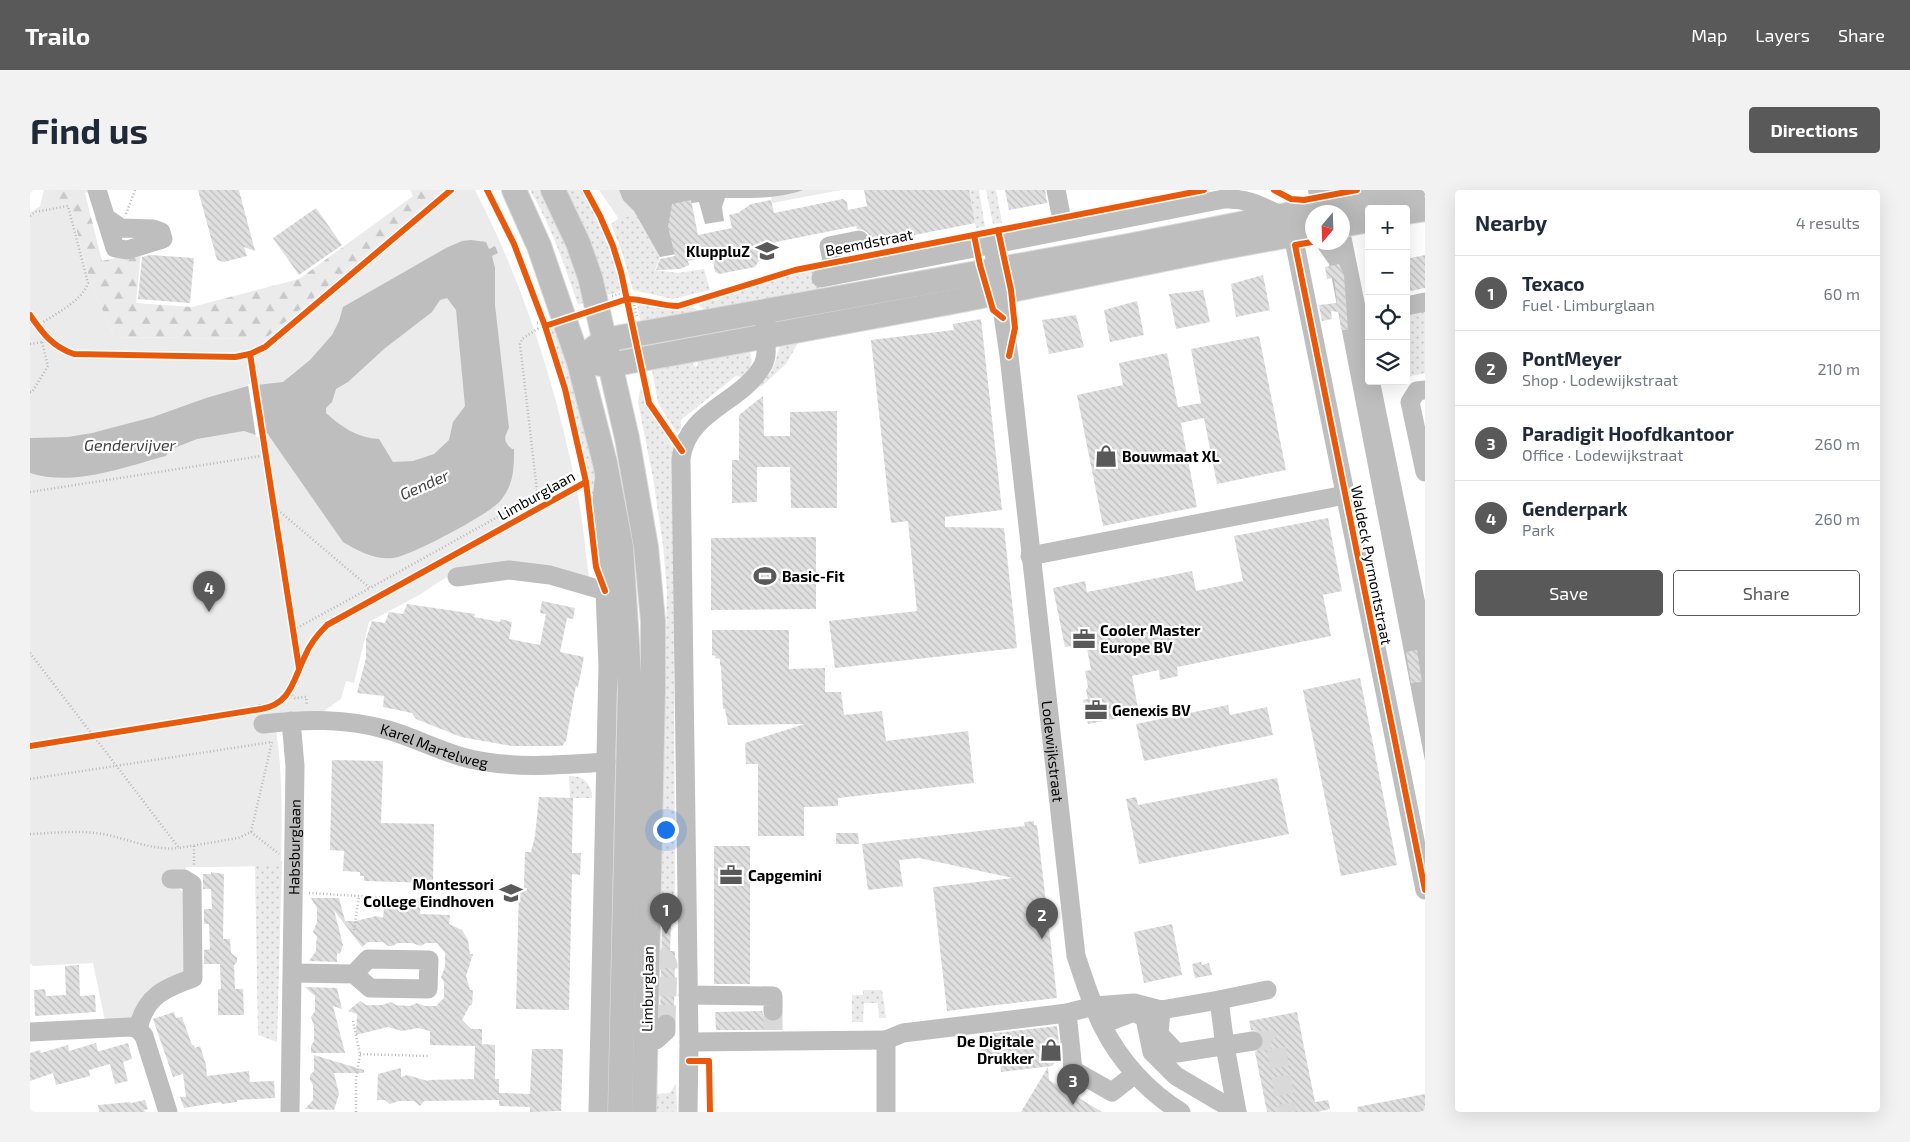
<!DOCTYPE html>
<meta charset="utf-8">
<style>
:root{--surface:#fff;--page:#f2f2f3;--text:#1f2937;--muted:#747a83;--line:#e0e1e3;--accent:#595959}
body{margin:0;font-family:"Exo 2",sans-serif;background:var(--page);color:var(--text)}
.controls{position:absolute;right:15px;top:15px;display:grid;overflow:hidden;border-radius:5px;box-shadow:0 5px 20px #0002}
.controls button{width:45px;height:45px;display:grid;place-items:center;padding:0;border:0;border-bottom:1px solid var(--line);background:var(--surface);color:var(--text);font:25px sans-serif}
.compass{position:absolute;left:1275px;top:15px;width:45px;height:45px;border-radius:50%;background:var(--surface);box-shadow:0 5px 20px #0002;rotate:199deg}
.you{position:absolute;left:635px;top:639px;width:18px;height:18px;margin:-12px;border:4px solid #fff;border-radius:50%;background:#1a73e8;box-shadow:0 0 0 8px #1a73e833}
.badge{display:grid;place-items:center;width:32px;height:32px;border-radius:50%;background:var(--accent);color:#fff;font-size:16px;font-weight:700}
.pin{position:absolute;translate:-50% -41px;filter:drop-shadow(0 1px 2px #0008)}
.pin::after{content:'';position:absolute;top:26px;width:18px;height:15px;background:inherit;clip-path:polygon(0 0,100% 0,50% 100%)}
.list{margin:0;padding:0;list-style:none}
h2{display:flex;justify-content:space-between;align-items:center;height:65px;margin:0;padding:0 20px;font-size:21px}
h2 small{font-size:16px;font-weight:400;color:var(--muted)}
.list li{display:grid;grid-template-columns:32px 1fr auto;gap:15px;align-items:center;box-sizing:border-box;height:75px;padding:0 20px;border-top:1px solid var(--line)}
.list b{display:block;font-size:19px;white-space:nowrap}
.list p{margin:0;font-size:16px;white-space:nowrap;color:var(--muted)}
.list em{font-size:16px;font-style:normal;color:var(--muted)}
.actions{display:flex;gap:10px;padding:15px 20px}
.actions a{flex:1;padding:11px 0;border:1px solid var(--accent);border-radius:5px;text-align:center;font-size:18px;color:var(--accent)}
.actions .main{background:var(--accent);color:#fff}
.icon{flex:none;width:28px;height:28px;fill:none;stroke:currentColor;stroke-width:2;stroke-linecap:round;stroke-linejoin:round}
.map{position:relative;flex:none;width:1395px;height:922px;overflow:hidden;border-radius:5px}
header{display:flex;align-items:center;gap:30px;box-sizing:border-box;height:70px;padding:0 25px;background:var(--accent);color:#fff}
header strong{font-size:24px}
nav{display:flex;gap:28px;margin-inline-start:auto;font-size:18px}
.intro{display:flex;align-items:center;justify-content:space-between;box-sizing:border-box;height:120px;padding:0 30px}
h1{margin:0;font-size:35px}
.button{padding:12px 22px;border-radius:5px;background:var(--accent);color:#fff;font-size:18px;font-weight:700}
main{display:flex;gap:30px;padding:0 30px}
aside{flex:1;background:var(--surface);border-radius:5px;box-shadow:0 5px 20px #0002}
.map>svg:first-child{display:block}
.grass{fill:url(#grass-dots)}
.forest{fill:url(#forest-firs)}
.park{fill:#ebebeb}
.water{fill:#bebebe;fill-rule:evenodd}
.pier{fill:#fff}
.building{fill:url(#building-back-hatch)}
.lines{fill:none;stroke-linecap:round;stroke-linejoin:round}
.minor-tunnel{stroke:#d9d9d9;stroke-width:19;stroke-dasharray:19 9;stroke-linecap:butt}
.major-casing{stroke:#dbdbdb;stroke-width:26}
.path{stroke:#b9b9b9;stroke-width:2.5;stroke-dasharray:1 2.5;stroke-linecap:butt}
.minor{stroke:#bebebe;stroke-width:19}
.major{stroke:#bebebe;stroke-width:24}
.cycleway-casing{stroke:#fff;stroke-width:9}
.cycleway{stroke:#e8590c;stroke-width:6}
.labels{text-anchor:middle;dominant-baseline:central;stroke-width:4.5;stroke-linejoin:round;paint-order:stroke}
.street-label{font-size:15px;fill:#000;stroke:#fff}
.poi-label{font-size:15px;font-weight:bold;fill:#000;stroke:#fff;text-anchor:start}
.water-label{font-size:16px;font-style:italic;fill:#434343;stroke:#fff}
</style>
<header>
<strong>Trailo</strong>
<nav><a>Map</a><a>Layers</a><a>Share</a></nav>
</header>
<div class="intro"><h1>Find us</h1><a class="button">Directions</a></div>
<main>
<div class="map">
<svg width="1395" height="922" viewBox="0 0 1395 922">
<defs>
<pattern id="grass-dots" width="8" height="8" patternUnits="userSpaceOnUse" patternTransform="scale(1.25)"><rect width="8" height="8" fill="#ebebeb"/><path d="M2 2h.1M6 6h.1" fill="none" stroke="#c8c8c8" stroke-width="1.8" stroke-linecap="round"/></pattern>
<pattern id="forest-firs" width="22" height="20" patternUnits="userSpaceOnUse" patternTransform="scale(1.25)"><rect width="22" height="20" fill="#ebebeb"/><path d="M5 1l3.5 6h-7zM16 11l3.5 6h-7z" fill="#c8c8c8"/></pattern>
<pattern id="building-back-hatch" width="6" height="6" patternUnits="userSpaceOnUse" patternTransform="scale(1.25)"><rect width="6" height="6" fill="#dfdfdf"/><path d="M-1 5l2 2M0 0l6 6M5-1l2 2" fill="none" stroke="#bebebe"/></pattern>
</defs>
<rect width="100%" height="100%" fill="#fff"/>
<g class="grass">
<path d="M500,0H514L559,111L548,115C535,76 521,36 500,0Z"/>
<path d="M530,0H551L553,2C571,35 583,64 591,101L574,106Z"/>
<path d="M570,0L604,21L630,67L625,80L648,83L674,79L680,100L643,109L603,100L593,65L581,34L589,28Z"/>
<path d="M939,0H949L955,37L946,38Z"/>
<path d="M956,0H966L972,33L963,34Z"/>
<path d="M786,79L790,104L679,120H675L668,115L728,93Z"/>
<path d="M609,112L640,119L662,116L671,123L611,133L607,114Z"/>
<path d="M1395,116V183L1376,187V120Z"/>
<path d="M528,134L568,275L563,322L550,243L520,141L522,137Z"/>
<path d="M769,151L756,174L731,197L728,194C748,179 743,173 751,154Z"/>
<path d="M719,161C725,173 720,178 713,187L706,186L651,230V239L647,243L628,213L622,180L663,165V175L666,177L668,174L665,164Z"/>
<path d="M611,195H613L618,217L643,257L645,694L643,727L630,726L637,402L633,355L623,288L608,212Z"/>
<path d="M539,586C553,586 562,593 562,608H540Z"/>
<path d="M252,671L247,852L228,845L225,676L166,677Z"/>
<path d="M833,800H852L856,828H849L848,813H834L833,832H822V805H833Z"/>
<path d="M646,893L647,922H626V904L640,903Z"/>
</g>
<path class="forest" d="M14,0H63L55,3L72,71L111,62L106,113L162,117L269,89L383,6L380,0H412L235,149L84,147L60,91L39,12L10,16Z"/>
<g class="park">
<path d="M412,0H445C494,95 526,196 547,301C553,329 555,359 559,387L424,383L407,393L391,404L339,432L324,493L316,491L311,509L294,521L246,540C253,585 252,630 251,676L156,677L149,698L155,705L157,779L106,828L75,831L63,773L3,776L0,773V23L10,16L39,11L60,91L84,147L235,149Z"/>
<path d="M569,0H811L742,13L741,5L661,10L589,29Z"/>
</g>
<g class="water">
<path d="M589,0H773C748,9 722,8 695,8L692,17L694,31L675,34L669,12L643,16C638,34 642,47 647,64L630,67L604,21L593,10Z"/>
<path d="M1278,0H1312L1339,134V191H1350L1395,411V571L1299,74L1289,60L1287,53L1312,52V22L1282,28Z"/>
<path d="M441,50L456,52L459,59L465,56L468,63L462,66L465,78V115L479,238C474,247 473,252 482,259H484C484,278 484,294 471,310C462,323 379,367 363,368C345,370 328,361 313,352L237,243L226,245L214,241L167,249L139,260L136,266C94,277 44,297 0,283V248L38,247L62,243L123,227L176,208L218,196L253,192L280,170L302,145L309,131L313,117L416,58L432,51ZM417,108L426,120L435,216L423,232L419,250L404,264L383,271L363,272L349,249C328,248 311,237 296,223V218L302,212L306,199L318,192L354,159L402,122L410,110Z"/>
</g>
<path class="pier" d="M227,193L236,246L226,247L218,194Z"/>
<g class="building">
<path d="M168,0H209L225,61L214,57L217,66L194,72L187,70Z"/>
<path d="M834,0H939L945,33L839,54L840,48L838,43L833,40L827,39L826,36L746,52L742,58V65L730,69L725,77L689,84L685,82L682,66L658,71L659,75L650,79L626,80L630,69L645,66L638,37L642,14L661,10L668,45L702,38L699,25L708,23L721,14L741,10L744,23L813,9L817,12L818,20L837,16Z"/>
<path d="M975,0H1015L1017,13L979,20Z"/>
<path d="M286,18L312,55L269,85L243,48Z"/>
<path d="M120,65L164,68L160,113L108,109L112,67Z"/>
<path d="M1395,65V98L1376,102V69Z"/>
<path d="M1309,74L1314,85L1318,140H1311L1309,122L1301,121L1302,129L1292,131L1289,115L1307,113L1304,88L1297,89L1295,77Z"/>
<path d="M1233,85L1240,120L1206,127L1201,94Z"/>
<path d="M1173,100L1180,132L1146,139L1139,104Z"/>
<path d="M1107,111L1114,145L1080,152L1074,120Z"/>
<path d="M1046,125L1054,157L1019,164L1012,130Z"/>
<path d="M951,129L972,320L915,327V337L974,338L987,458L805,478L799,431L887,421L878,331L861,333L841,150L924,140L923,134Z"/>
<path d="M1229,146L1256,280L1187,294L1174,228L1151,233L1167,317L1073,336L1047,205L1093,195L1089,173L1137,163L1148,217L1171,213L1161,159Z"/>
<path d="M733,206L734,246H760V222L807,221V318H761L760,277H727V312L702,313V270H709V225Z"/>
<path d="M1298,328L1312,401L1293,405L1301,446L1147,477L1148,486L1130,490L1129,480L1102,486L1109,524L1058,534L1053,510L1058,509L1056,500L1058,497L1055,481L1061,480L1056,453L1035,457L1023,398L1055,391L1057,402L1162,381L1166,401L1213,391L1204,346Z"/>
<path d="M786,347V419L681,420V348Z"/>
<path d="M512,411L545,418L543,429L537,428L530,462L554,467L548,497L546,496L536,551L532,556H482L431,547L386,529L382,523L353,517L354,506L327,503L336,468V449L342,431L355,433L359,422L373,424L377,414L445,424L444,427L470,432L471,429L482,432L479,449L510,455L516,424L510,423Z"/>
<path d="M682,440H759V479L795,478V502H811L814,525L852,521L856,551L938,541L944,593L808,608V616L774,617V646H728V574H716L715,553L775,534L698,535L695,519H693L691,476H690V469L685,468L686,466L682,465Z"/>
<path d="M1387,460L1392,492L1381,493L1376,462Z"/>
<path d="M1330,488L1367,675L1311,686L1273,500Z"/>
<path d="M1198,515L1200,525L1237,517L1243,545L1114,571L1106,534Z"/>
<path d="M302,570L353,571L351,633L404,634L403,693L334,691V686H330V682L313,681L314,661L300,660Z"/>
<path d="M1247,588L1259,644L1109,674L1096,609L1106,607L1108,615Z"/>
<path d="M509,607L543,608L542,663H551L550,685L542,684L539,820L486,819L489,698H494L495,662H501L505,646Z"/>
<path d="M1004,631V635H1007L1027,808L917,821L903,697L983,688L889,668L869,670L873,696L838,700L832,654L995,636L994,632Z"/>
<path d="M806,643H828L829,654H806Z"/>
<rect x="684" y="656" width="36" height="138"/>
<path d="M181,682L194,684L193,749H200L201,763L207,768V772L204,775L205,799H213L214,825H188V799H191L190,774H174V760L180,759L179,734H174V719H182L181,699H173V684H181Z"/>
<path d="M281,708H309L315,731H326L346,726L353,728L355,710L391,711L390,724L420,725L419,734L432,740L438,750L440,764H443L436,786L440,800H443L442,815H440L432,830L441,839H452V854L465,855V889H469V903L500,904L502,859H533L531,921L500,922V917L469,916V910L394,911L390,916L384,911H369L360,914L355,910H347L348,884L371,878V887L377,885L398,891V890L444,889L445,856L400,855V841L388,838L372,841L358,837L326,845L327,824L318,821L330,811L336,815H352L361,812L366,815L380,816L387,813L395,816H406L414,808V792L411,787L415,777V763L407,753H396L391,756L382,753H368L362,756H358L353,752H338L332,757L304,720L313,755L310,764L307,763V772L279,771L286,761V754L287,747L283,742L287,732V718Z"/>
<path d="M1142,734L1152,785L1114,793L1104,742Z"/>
<path d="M632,736H641L640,761H645L644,826L636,823L630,825Z"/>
<path d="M1171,772L1172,775L1179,773L1182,785L1165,788L1162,774Z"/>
<path d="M49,775L50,806L65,805L66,822L5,826L4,800L15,799L16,806L36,805L35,776Z"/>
<path d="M275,797L307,798L312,819L303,816L315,863H281V856L284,851V836L281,827L285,821V806Z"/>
<path d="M732,821L734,827L740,832V840H686L685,822Z"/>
<path d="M144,822L146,828L152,827L162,855H164L165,858L170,856L176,875L177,886L219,881L220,892L244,891L245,908L207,910V912L192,914L191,912L154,918L150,907H156L153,884L143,887L123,829Z"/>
<path d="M1267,822L1285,912L1298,910L1300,919L1287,922H1237L1225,862L1233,855L1234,849L1227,841L1221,840L1219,831Z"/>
<path d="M1027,836L1031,872L1024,873L1022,876L971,882L970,873L953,875L949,845Z"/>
<path d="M66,853L68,861H70L98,853L102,869L93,872L98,891L85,894L80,874L59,880L60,886L26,895L23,883L0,891V863L10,860L11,863L38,855L39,861Z"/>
<path d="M284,865L334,880V883H304L309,904L304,920L275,919L283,910V895L280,890V885L284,881Z"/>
<path d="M1018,877L1019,890L1072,922H991Z"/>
<path d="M1395,904V922H1328L1327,917Z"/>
<path d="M115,910L118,919L114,920L115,922H69L68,915L100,912L101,913Z"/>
</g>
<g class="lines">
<g class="minor-tunnel">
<path d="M628,763L638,774L636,834"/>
<path d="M743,821V843"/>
<path d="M1223,851L1240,850L1246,856L1257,922"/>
</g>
<defs>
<g id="major">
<path d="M484,0L509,56L549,172L575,273L591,357L600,500L590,922"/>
<path d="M523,0L548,53L560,87L597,248L616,357L623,431V500L614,922"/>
<path d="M1376,22L1395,19"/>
<path d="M1312,35L1339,30"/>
<path d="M563,159L575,150L1098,56L1384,0"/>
<path d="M565,173L580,175L932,110L1184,59L1282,41"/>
</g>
</defs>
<use href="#major" class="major-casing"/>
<g class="path">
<path d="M96,24L105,0"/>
<path d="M0,26L5,22L38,16L58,93C51,112 28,122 12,133"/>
<path d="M582,106L592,103"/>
<path d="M604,115L607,127"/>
<path d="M507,133L510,132"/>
<path d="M18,145L19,144"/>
<path d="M0,154L12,152"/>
<path d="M0,202H2L18,176L12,152L14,150"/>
<path d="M0,302L231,266"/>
<path d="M509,318L490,154L492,149L509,138"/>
<path d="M240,320H241"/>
<path d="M248,320L340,398L507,305L548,285"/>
<path d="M267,438L340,398"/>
<path d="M259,440L260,439"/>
<path d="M0,463L61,543"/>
<path d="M256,497L257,498"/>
<path d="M262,505L265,508L276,507L277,515"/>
<path d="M230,514V516"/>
<path d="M0,589L242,552L221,642L208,648L149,658L66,549"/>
<path d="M221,642L249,664"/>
<path d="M0,644C24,643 49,640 73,644C99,649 122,661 149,658"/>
<path d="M164,656V677"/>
<path d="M279,703L411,711"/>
<path d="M324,740L329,706"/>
<path d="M323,831L330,864L326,890V922"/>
<path d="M330,864L398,866"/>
</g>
<g class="minor">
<path d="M67,0L85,58L97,60L133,49L131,42L123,39L91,38L75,27"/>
<path d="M1026,0L1034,40"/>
<path d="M1263,45L1395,700"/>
<path id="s1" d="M963,55L979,166L1046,766C1054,789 1061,813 1072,835C1089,870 1118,902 1151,922"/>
<path d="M805,85L799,56L829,50"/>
<path d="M791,88L1194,9C1218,8 1231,16 1252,26"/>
<path d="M1376,116L1395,112"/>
<path d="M1395,200L1387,201L1380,212L1395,282"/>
<path d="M1000,366L1315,305"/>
<path d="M427,387L479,380L520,385L575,401"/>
<path id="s2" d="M233,534C275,529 316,528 358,540C386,548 411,562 440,569C485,579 531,575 576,572"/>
<path d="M263,783L324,784L340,798L398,799L399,770L338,769L324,784"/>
<path d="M658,805L743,806V821"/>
<path d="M1189,810L1237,800"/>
<path d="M1131,820L1129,844L1147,863L1223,851"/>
<path d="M1037,823L1043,880L1082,902L1105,884"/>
<path d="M1072,834L1104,822L1115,828L1122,862L1146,886L1207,922"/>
<path d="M108,839C115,806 135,798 163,788L162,694L154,689H141"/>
<path d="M0,842L100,837L108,839L114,846L138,922"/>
<path d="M626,850L636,841V834"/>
<path d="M659,852L856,850"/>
<path id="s3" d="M260,922L265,576L261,531"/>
<path d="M568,922L578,476L575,401L576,377L570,328L574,291"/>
<path d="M658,922L659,852L651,269C656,221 712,213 733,175C741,159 731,145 736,134"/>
<path d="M856,922V850L873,843L1037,823L1064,816L1104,813L1131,820L1189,810L1195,856L1207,922"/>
</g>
<use href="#major" class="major"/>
<defs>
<g id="cycleway">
<path d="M457,0L484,54L515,136L535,199L556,292L566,377L575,401"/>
<path d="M556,0L570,26L583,56L591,82L619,213L652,261"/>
<path d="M1244,0L1261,9L1274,10L1327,0"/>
<path d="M968,40L981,100L985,138L979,166"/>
<path d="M944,45L950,75L963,120L973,128"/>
<path d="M1282,52L1265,55L1395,700"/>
<path d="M0,125C12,142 22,157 44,164L205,167L220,164L235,157L421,0"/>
<path d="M515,136L597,109C614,109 630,116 648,116L765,80L1174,0"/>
<path d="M220,164L269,478"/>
<path d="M0,556L231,519C261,514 263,490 275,466C280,453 288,444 297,435L556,292"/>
<path d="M659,871H679L680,922"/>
</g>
</defs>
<use href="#cycleway" class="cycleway-casing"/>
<use href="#cycleway" class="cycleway"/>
</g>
<defs>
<symbol id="school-bare" viewBox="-9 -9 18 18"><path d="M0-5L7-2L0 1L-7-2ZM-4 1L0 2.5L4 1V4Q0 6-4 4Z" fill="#595959" stroke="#fff" stroke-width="2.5" paint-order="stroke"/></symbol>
<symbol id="shop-bare" viewBox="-9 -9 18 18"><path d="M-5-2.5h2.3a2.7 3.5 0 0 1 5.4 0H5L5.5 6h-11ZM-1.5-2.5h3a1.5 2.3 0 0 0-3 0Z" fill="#595959" stroke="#fff" stroke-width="2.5" paint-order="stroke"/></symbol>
<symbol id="stadium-bare" viewBox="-9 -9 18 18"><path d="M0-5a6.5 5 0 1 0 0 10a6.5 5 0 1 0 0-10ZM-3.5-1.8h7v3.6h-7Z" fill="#595959" stroke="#fff" stroke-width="2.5" paint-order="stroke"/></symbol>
<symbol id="office-bare" viewBox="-9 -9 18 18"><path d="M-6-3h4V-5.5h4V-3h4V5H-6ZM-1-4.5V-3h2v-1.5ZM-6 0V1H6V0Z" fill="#595959" stroke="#fff" stroke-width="2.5" paint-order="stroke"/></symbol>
</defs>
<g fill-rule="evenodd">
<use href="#school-bare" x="721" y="45" width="32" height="32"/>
<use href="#shop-bare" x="1060" y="250" width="32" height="32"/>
<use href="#stadium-bare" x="719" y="370" width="32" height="32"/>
<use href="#office-bare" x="1038" y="433" width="32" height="32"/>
<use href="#office-bare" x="1050" y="504" width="32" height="32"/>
<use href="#office-bare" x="685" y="669" width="32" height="32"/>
<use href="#school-bare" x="465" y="687" width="32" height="32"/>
<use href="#shop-bare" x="1005" y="844" width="32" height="32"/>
</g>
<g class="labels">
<g class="street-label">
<text transform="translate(839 52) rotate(-11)">Beemdstraat</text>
<text transform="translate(506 305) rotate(-29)">Limburglaan</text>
<text transform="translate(1342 375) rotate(79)">Waldeck Pyrmontstraat</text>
<text stroke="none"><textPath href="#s2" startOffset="175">Karel Martelweg</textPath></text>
<text stroke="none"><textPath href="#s1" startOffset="510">Lodewijkstraat</textPath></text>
<text stroke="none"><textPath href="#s3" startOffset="265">Habsburglaan</textPath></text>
<text transform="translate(617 799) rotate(-89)">Limburglaan</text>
</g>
<g class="poi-label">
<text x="720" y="61" text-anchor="end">KluppluZ</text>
<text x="1092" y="266">Bouwmaat XL</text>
<text x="752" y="386">Basic-Fit</text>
<text x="1070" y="440">Cooler Master<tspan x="1070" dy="17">Europe BV</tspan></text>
<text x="1082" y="520">Genexis BV</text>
<text x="718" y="685">Capgemini</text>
<text x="464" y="694" text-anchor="end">Montessori<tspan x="464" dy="17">College Eindhoven</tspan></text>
<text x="1004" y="851" text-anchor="end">De Digitale<tspan x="1004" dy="17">Drukker</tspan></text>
</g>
<g class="water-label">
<text x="100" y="254">Gendervijver</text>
<text transform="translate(394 294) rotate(-24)">Gender</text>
</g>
</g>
</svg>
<div class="controls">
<button>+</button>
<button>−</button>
<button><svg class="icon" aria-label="locate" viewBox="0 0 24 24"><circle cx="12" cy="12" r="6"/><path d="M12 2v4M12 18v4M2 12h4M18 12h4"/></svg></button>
<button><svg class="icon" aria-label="layers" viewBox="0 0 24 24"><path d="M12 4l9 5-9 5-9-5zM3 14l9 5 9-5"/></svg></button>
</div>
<svg class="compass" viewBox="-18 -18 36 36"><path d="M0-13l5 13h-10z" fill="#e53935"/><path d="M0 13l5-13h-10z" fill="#747a83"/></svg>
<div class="you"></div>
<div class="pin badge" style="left:636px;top:744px">1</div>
<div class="pin badge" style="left:1012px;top:749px">2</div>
<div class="pin badge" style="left:1043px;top:915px">3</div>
<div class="pin badge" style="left:179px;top:422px">4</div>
</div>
<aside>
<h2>Nearby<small>4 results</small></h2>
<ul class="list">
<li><span class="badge">1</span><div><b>Texaco</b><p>Fuel · Limburglaan</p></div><em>60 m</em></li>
<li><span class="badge">2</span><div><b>PontMeyer</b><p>Shop · Lodewijkstraat</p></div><em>210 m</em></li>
<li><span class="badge">3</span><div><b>Paradigit Hoofdkantoor</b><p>Office · Lodewijkstraat</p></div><em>260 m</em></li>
<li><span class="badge">4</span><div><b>Genderpark</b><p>Park</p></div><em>260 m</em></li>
</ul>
<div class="actions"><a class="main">Save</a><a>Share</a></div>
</aside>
</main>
